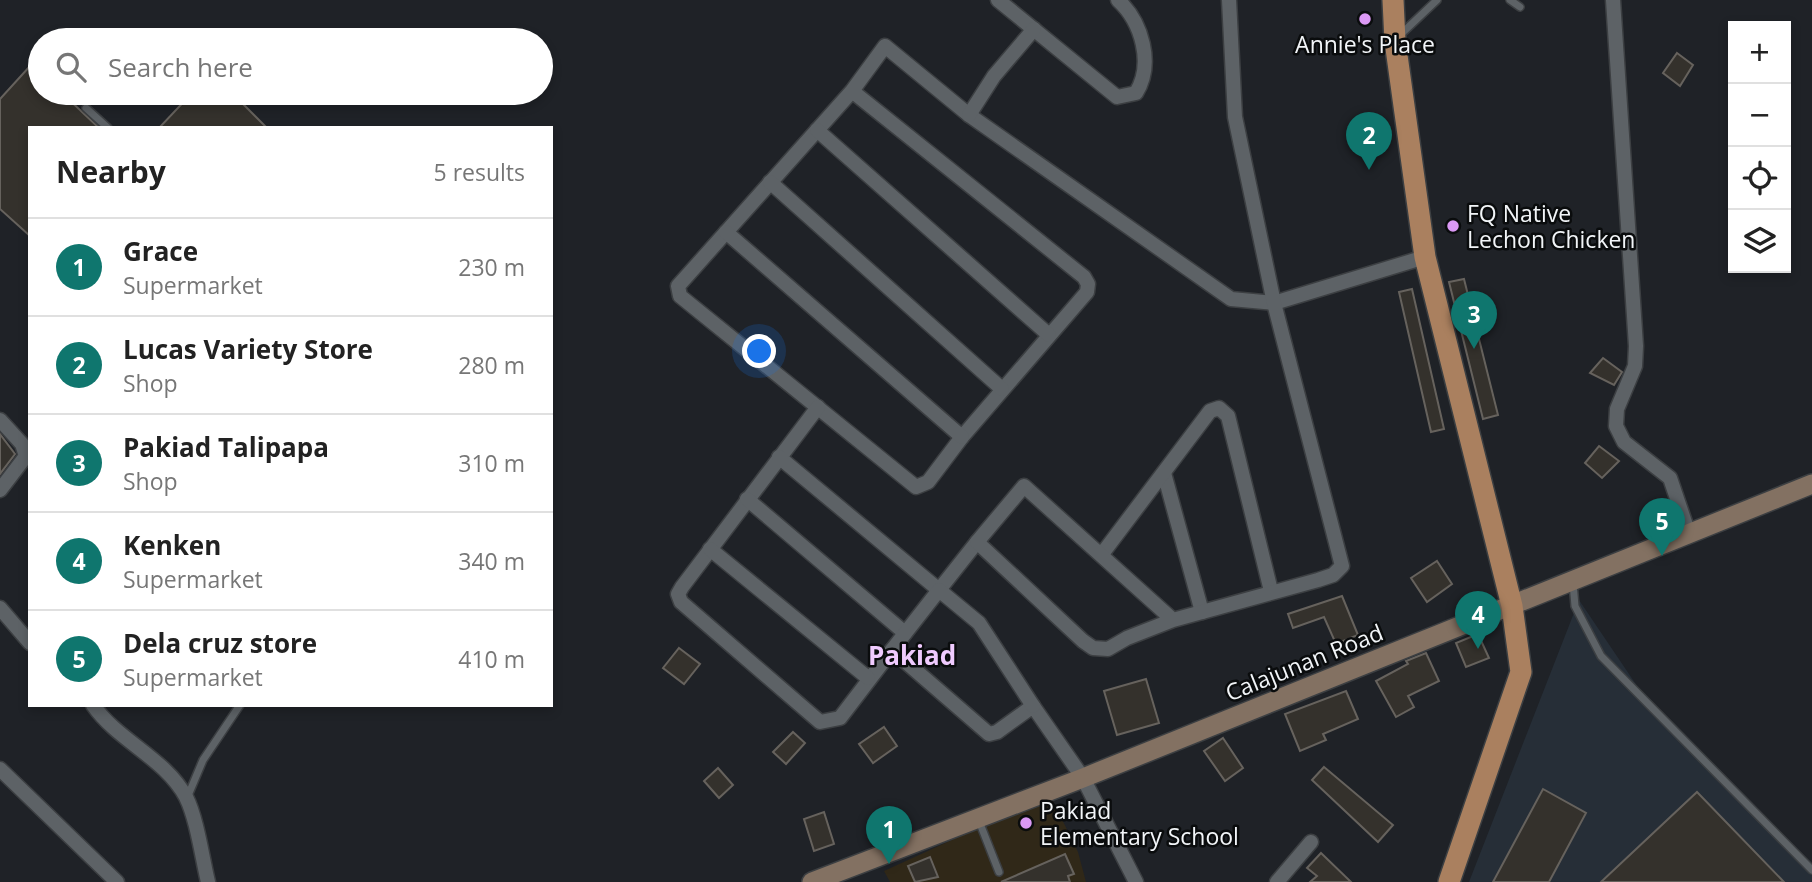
<!DOCTYPE html>
<meta charset="utf-8">
<style>
:root{--surface:#fff;--page:#f6f6f6;--text:#222;--muted:#767676;--line:#e0e0e0;--accent:#0f766e}
body{margin:0;font-family:"Open Sans",sans-serif;background:var(--page);color:var(--text)}
.controls{position:absolute;right:21px;top:21px;display:grid;overflow:hidden;border-radius:0px;box-shadow:0 4px 10px #0003}
.controls button{width:63px;height:63px;display:grid;place-items:center;padding:0;border:0;border-bottom:2px solid var(--line);background:var(--surface);color:var(--text);font:35px sans-serif}
.you{position:absolute;left:760px;top:352px;width:24px;height:24px;margin:-18px;border:5px solid #fff;border-radius:50%;background:#1a73e8;box-shadow:0 0 0 10px #1a73e833}
.badge{display:grid;place-items:center;width:46px;height:46px;border-radius:50%;background:var(--accent);color:#fff;font-size:23px;font-weight:700}
.pin{position:absolute;translate:-50% -58px;filter:drop-shadow(0 2px 4px #0008)}
.pin::after{content:'';position:absolute;top:37px;width:24px;height:21px;background:inherit;clip-path:polygon(0 0,100% 0,50% 100%)}
.list{margin:0;padding:0;list-style:none}
h2{display:flex;justify-content:space-between;align-items:center;height:91px;margin:0;padding:0 28px;font-size:30px}
h2 small{font-size:23px;font-weight:400;color:var(--muted)}
.list li{display:grid;grid-template-columns:46px 1fr auto;gap:21px;align-items:center;box-sizing:border-box;height:98px;padding:0 28px;border-top:2px solid var(--line)}
.list b{display:block;font-size:26px;white-space:nowrap}
.list p{margin:0;font-size:23px;white-space:nowrap;color:var(--muted)}
.list em{font-size:23px;font-style:normal;color:var(--muted)}
.icon{flex:none;width:38px;height:38px;fill:none;stroke:currentColor;stroke-width:2;stroke-linecap:round;stroke-linejoin:round}
.map{position:relative;flex:none;width:1812px;height:882px;overflow:hidden}
.search{position:absolute;background:var(--surface);box-shadow:0 4px 10px #0003;left:28px;top:28px;width:525px;height:77px;display:flex;align-items:center;gap:18px;box-sizing:border-box;padding:0 24px;border-radius:38px;color:var(--muted);font-size:26px}
.panel{position:absolute;background:var(--surface);box-shadow:0 4px 10px #0003;left:28px;top:126px;width:525px;height:581px;border-radius:0px}
.map>svg:first-child{display:block}
.built{fill:#262e37}
.education{fill:#302818}
.building{fill:#34312c;stroke:#66625d;stroke-width:2}
.lines{fill:none;stroke-linecap:round;stroke-linejoin:round}
.lane-casing{stroke:#3c3f42;stroke-width:10}
.street-casing{stroke:#3c3f42;stroke-width:17}
.secondary-casing{stroke:#3c3f42;stroke-width:22}
.primary-casing{stroke:#3c3f42;stroke-width:24}
.lane{stroke:#5d6266;stroke-width:7}
.street{stroke:#5d6266;stroke-width:14}
.secondary{stroke:#837162;stroke-width:19}
.primary{stroke:#aa805f;stroke-width:21}
.poi-dot{fill:#db99f5;stroke:#0a0c0d;stroke-width:2.5}
.labels{text-anchor:middle;dominant-baseline:central;stroke-width:5;stroke-linejoin:round;paint-order:stroke}
.poi-label{font-size:23px;fill:#f2f5f8;stroke:#0a0c0d;text-anchor:start}
.street-label{font-size:23px;fill:#f2f5f8;stroke:#0a0c0d}
.quarter-label{font-size:26px;font-weight:bold;fill:#f0cbff;stroke:#0a0c0d}
</style>
<div class="map">
<svg width="1812" height="882" viewBox="0 0 1812 882">
<rect width="100%" height="100%" fill="#1f2227"/>
<path class="built" d="M1579,600L1658,717L1812,875V882H1469Z"/>
<path class="education" d="M1050,795L1078,852L1086,882H890L884,871Z"/>
<g class="building">
<path d="M1677,53L1693,65L1680,86L1663,73Z"/>
<path d="M31,65L40,73V93H62L99,128H30V236L0,209V99Z"/>
<path d="M192,93H232L267,128H159Z"/>
<path d="M1464,279L1498,415L1483,419L1449,282Z"/>
<path d="M1412,289L1444,429L1431,432L1399,292Z"/>
<path d="M1603,358L1622,372L1614,385L1590,373Z"/>
<path d="M0,434L15,454L0,474Z"/>
<path d="M1599,446L1619,461L1602,478L1585,463Z"/>
<path d="M1437,561L1452,584L1427,602L1411,578Z"/>
<path d="M1342,596L1358,635L1336,644L1324,617L1293,628L1288,614Z"/>
<path d="M1478,634L1489,658L1466,667L1456,643Z"/>
<path d="M679,648L700,664L684,684L663,668Z"/>
<path d="M1426,653L1439,681L1408,696L1414,707L1396,717L1376,681L1408,664L1406,661Z"/>
<path d="M1146,679L1159,723L1117,735L1104,691Z"/>
<path d="M1346,691L1358,719L1323,734L1326,740L1300,751L1285,714Z"/>
<path d="M884,727L897,746L873,763L859,744Z"/>
<path d="M793,732L805,743L786,764L773,752Z"/>
<path d="M1223,738L1243,768L1225,781L1204,751Z"/>
<path d="M1324,767L1393,825L1378,842L1312,780Z"/>
<path d="M718,768L733,785L719,798L704,781Z"/>
<path d="M1543,789L1586,813L1549,882H1493Z"/>
<path d="M1697,792L1784,882H1601Z"/>
<path d="M824,812L834,844L814,851L804,819Z"/>
<path d="M1321,853L1351,882H1310L1317,876L1307,868Z"/>
<path d="M1065,854L1074,874L1068,876L1070,882H1001Z"/>
<path d="M930,857L938,877L915,882L908,866Z"/>
</g>
<g class="lines">
<defs>
<g id="lane">
<path d="M1510,0L1520,7"/>
<path d="M1400,35L1437,0"/>
<path d="M86,108L108,128"/>
<path d="M1573,583L1575,606L1601,656L1812,870"/>
<path d="M187,798L203,760L240,705"/>
<path d="M979,821L999,872"/>
</g>
<g id="street">
<path d="M998,0L1117,97L1136,93C1154,64 1142,22 1118,0"/>
<path d="M1613,0L1636,346L1635,366L1617,409L1616,426L1624,442L1670,478L1689,534"/>
<path d="M852,91L1084,277L1088,284L1087,292L962,437L928,482L916,487L680,296L678,286L852,91L885,46L969,115L1231,299L1274,303L1425,257"/>
<path d="M969,115L994,76L1034,29"/>
<path d="M817,130L1049,335"/>
<path d="M770,182L1002,389"/>
<path d="M726,232L962,437"/>
<path d="M818,407L682,587L678,594L681,602L820,722L840,718L892,650L989,734L997,732L1033,706L1083,778L1136,882"/>
<path d="M0,420L22,444L26,456L0,490"/>
<path d="M779,457L939,590L977,542"/>
<path d="M1164,473L1202,612"/>
<path d="M747,499L905,633"/>
<path d="M710,549L868,678"/>
<path d="M1102,554L1210,411L1219,408L1228,416L1271,591"/>
<path d="M0,608L30,643"/>
<path d="M1173,620L1024,486L977,542L1083,641L1093,648L1108,649L1127,638L1173,620L1318,580L1333,575L1342,566L1274,303L1235,117L1229,0"/>
<path d="M892,650L939,590L979,623L1033,706"/>
<path d="M93,705C118,741 165,758 186,797C197,819 202,857 208,882"/>
<path d="M0,769L117,882"/>
<path d="M1277,882L1311,842"/>
</g>
<path id="secondary" d="M812,882L1083,778L1812,484"/>
<path id="primary" d="M1393,0L1395,41L1425,257L1512,606L1521,672L1449,882"/>
</defs>
<use href="#lane" class="lane-casing"/>
<use href="#street" class="street-casing"/>
<use href="#secondary" class="secondary-casing"/>
<use href="#primary" class="primary-casing"/>
<use href="#lane" class="lane"/>
<use href="#street" class="street"/>
<use href="#secondary" class="secondary"/>
<use href="#primary" class="primary"/>
</g>
<g class="poi-dot">
<circle cx="1365" cy="19" r="7"/>
<circle cx="1453" cy="226" r="7"/>
<circle cx="1026" cy="823" r="7"/>
</g>
<g class="labels">
<g class="poi-label">
<text x="1365" y="44" text-anchor="middle">Annie's Place</text>
<text x="1467" y="213">FQ Native<tspan x="1467" dy="26">Lechon Chicken</tspan></text>
<text x="1040" y="810">Pakiad<tspan x="1040" dy="26">Elementary School</tspan></text>
</g>
<g class="street-label">
<text transform="translate(1304 662) rotate(-22)">Calajunan Road</text>
</g>
<g class="quarter-label">
<text x="912" y="655">Pakiad</text>
</g>
</g>
</svg>
<div class="controls">
<button>+</button>
<button>−</button>
<button><svg class="icon" aria-label="locate" viewBox="0 0 24 24"><circle cx="12" cy="12" r="6"/><path d="M12 2v4M12 18v4M2 12h4M18 12h4"/></svg></button>
<button><svg class="icon" aria-label="layers" viewBox="0 0 24 24"><path d="M12 4l9 5-9 5-9-5zM3 14l9 5 9-5"/></svg></button>
</div>
<div class="you"></div>
<div class="pin badge" style="left:889px;top:864px">1</div>
<div class="pin badge" style="left:1369px;top:170px">2</div>
<div class="pin badge" style="left:1474px;top:349px">3</div>
<div class="pin badge" style="left:1478px;top:649px">4</div>
<div class="pin badge" style="left:1662px;top:556px">5</div>
<div class="search"><svg class="icon" aria-label="search" viewBox="0 0 24 24"><circle cx="10" cy="10" r="6"/><path d="M15 15l6 6"/></svg>Search here</div>
<section class="panel">
<h2>Nearby<small>5 results</small></h2>
<ul class="list">
<li><span class="badge">1</span><div><b>Grace</b><p>Supermarket</p></div><em>230 m</em></li>
<li><span class="badge">2</span><div><b>Lucas Variety Store</b><p>Shop</p></div><em>280 m</em></li>
<li><span class="badge">3</span><div><b>Pakiad Talipapa</b><p>Shop</p></div><em>310 m</em></li>
<li><span class="badge">4</span><div><b>Kenken</b><p>Supermarket</p></div><em>340 m</em></li>
<li><span class="badge">5</span><div><b>Dela cruz store</b><p>Supermarket</p></div><em>410 m</em></li>
</ul>
</section>
</div>
